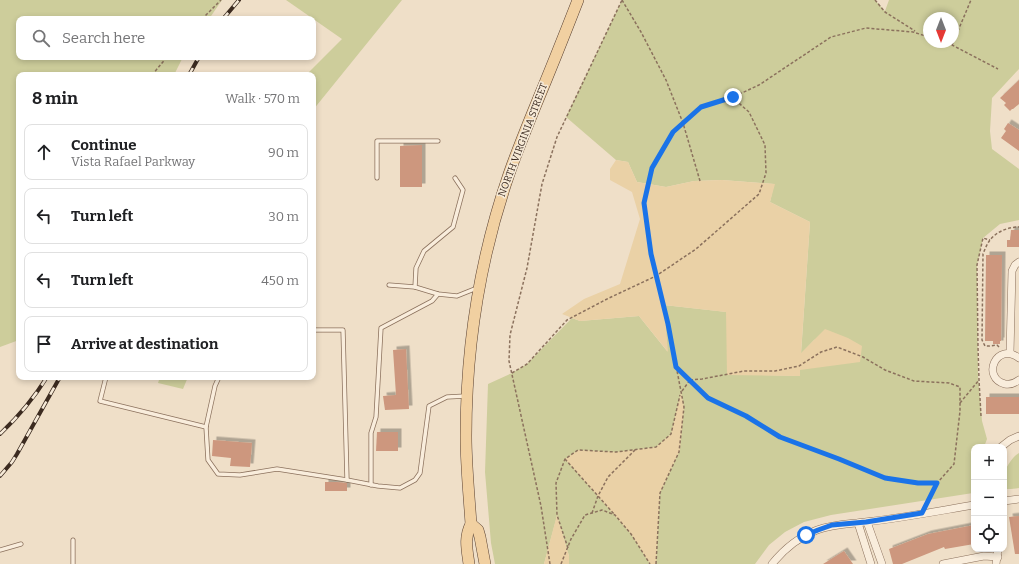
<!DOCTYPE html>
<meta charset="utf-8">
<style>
:root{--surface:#fff;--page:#f2f2f2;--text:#202124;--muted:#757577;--line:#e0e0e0}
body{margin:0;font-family:Bitter,serif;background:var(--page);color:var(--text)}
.controls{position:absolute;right:12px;bottom:12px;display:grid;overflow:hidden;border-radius:8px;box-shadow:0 2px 6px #0003}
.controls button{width:36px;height:36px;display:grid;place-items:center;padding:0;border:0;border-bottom:1px solid var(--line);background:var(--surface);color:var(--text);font:20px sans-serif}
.compass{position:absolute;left:923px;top:12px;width:36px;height:36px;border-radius:50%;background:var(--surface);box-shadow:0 2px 6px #0003;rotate:180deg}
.stop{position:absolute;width:12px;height:12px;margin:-9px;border:3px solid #1a73e8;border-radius:50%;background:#fff}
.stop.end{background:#1a73e8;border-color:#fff;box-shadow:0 1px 4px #0008}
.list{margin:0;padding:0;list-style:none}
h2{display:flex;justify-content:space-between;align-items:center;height:52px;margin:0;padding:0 16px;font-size:17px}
h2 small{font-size:13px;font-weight:400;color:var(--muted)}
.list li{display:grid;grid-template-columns:26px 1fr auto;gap:12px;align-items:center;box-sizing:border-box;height:56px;margin:0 8px 8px;padding:0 8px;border:1px solid var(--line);border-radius:8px}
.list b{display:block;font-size:15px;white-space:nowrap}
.list p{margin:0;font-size:13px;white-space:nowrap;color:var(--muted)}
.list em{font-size:13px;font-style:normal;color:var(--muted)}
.icon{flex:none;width:22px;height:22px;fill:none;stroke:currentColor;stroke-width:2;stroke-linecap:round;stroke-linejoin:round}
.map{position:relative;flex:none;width:1019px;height:564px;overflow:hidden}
.search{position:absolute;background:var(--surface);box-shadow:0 2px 6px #0003;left:16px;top:16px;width:300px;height:44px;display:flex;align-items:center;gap:10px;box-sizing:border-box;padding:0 14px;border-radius:8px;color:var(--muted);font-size:15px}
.panel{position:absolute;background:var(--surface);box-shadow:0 2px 6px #0003;left:16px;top:72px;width:300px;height:308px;border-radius:8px}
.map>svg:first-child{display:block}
.green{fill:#cdcd9b;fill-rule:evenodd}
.sand{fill:#ead1a6}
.building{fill:#cd977e;filter:url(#shadow)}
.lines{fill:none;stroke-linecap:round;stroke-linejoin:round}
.lane-casing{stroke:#8b715d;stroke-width:5}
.street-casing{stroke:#8b715d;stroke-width:8}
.primary-casing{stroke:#594031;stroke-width:12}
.path{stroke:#8b715d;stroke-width:1.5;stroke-dasharray:3 2;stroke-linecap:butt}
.lane{stroke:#f9eddc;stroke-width:3.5}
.street{stroke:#f9eddc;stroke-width:7}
.primary{stroke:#f1d0a1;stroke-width:11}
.rail-casing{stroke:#3c2b20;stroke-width:4}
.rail{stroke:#f6ead8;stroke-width:2.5;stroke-dasharray:8;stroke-linecap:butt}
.route{stroke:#1a73e8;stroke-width:5}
.labels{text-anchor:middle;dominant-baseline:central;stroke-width:3;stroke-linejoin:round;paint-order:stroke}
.street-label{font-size:10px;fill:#3c2b20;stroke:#f6ead8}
</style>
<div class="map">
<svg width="1019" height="564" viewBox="0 0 1019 564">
<defs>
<filter id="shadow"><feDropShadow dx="3.5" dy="-3.5" stdDeviation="0" flood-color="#0004"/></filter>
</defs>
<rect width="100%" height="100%" fill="#efdfc8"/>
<g class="green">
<path d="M0,0H222L209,19H19V57H183L174,75H19V340L0,347Z"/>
<path d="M286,0H402L313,110V75H306L342,39Z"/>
<path d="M622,0H875L885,11L889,0H1019V69L992,98L990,131L992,149L1019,169V220L1000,224L983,238L977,265L978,375L982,421L987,439L984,447H974V477L972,483L973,493L831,515L804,522L785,532L769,545L755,564H569V556L557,516L544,564H495L491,543L485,472L488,384L512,373L527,364L572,318L580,321L639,316L667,351L664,305L727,312V374L800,376V370L815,339L801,354L810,222L770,202L774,184L722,180L694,181L666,187L637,182L628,162L616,160L566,117ZM929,18H953V42H929Z"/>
<path d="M160,377H188L183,389L158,383Z"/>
<path d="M1019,453V488L1011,489H1004C1004,484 1003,479 1004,475C1005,468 1013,456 1019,453Z"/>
</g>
<g class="sand">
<path d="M616,160L628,162L637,182L666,187L694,181L722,180L775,184L770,202L810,222L801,353L825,329L848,338L862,346L860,362L800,370V376L727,375L726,312L664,305L668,352L639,316L580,321L562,314L584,299L620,284L640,219L632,192L610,180V169Z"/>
<path d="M681,392L684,407L680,450L660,493L656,564H650L631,534L565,459L578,450L616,452L656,447L671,434Z"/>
<path d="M557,515L569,556V564H544Z"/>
</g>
<g class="building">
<path d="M1019,80V104L1013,109H1012L1010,111L1004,105L1006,103L1000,98Z"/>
<path d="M1008,123L1019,130V151L1001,138L1006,131L1004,129Z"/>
<path d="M422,145V187H400V146Z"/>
<path d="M1011,230H1019V247H1007V240H1010Z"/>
<path d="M986,255H1002L1001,341H1000V344H993V341H985Z"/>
<path d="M406,349L409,409L385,410L383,396L396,395L393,350Z"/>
<rect x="986" y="397" width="33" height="17"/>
<path d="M377,432H398V451H376Z"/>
<path d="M213,440L252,443L250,467L230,466L231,458L212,456Z"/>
<path d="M325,482H337L347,483V491H325Z"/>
<path d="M1019,516V554H1015L1009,517Z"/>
<path d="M974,525V544L945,549L944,547L902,564H893L889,549L928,534Z"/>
<path d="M844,551L853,564H823Z"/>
</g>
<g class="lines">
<defs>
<g id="lane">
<path d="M377,178V141H438"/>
<path d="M455,178L463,190L453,227L424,251L416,268L415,287L438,294L457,296L477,288"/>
<path d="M389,285L415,287"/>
<path d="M313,330H343L347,480"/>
<path d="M106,377L100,401L206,427"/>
<path d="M219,377L215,386L206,427L208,460L218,474L240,475L277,469L347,480L378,486L400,488L415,480L420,473L429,406L447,397L466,396"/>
<path d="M371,485V433L376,417L381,328L432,301L438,294"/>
<path d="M0,550L21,544"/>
<path d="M73,564V540"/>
</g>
<g id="street">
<path d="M1010,353L1012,271L1015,265L1019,262"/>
<path d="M1019,358C996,341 981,378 1005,384C1010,385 1015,383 1019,380"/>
<path d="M1001,447L1010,440L1019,436"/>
<path d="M1004,501L1019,499"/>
<path d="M867,522L882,564"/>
<path d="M858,523L871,564"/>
<path d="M772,564C784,549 799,537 817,530C833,524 849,524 865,522C902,518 938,511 974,505"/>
<path d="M943,564L984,556L998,557"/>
<path d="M996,564L998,549"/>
</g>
<g id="primary">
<path d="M471,524L478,530L480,537L485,564"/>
<path d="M469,564C467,549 464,538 471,524C469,494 466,465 466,436C466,348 480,258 509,174C517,151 526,129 535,107C550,71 564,36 578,0"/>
</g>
</defs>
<use href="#lane" class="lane-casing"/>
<use href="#street" class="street-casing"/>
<use href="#primary" class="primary-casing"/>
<g class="path">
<path d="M622,0L641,32L666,80L683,123L700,181"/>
<path d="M875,0L885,12L915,31"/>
<path d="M202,19L221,0"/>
<path d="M942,42L952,45L998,69"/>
<path d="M952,45L971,0"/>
<path d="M152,75L167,57"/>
<path d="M999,347L997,345L989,346H985L982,340L983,254C985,249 987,244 990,240C997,231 1009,227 1019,227"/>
<path d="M676,367L708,398L746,416L780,437L839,459L885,479L918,483H937"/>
<path d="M512,373L527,364L567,320L609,298L656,276L696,249L759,194L766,173L765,145L749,112L733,98"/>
<path d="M21,379L22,377"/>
<path d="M690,380L702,379L744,371H775L799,366L821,352L837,347L863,357L885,370L914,381L949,383L960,387V411L954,464L937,483L925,506"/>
<path d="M682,391L690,380"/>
<path d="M960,403L979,380"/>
<path d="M981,416L979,380L978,347L977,265L983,238L990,240"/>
<path d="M565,459L614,514"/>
<path d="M592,513L598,496L608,477L635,450"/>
<path d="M568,548L557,515L556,483L565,459L578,450L616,452L656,447L671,434L680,395"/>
<path d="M550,564L541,506L509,361L510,335L527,268L542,184L557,137L622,0"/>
<path d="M561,564L571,539L585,515L602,510L615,515L631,534L650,564"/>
<path d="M656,564L660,493L679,452L684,407L668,324L651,254L644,203L652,168L673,132L701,107L733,97L759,85L831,37L866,28L913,32L929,37"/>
</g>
<use href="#lane" class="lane"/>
<use href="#street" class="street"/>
<use href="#primary" class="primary"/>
<defs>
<g id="rail">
<path d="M223,19L239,0"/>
<path d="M189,75L199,57"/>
<path d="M0,434C18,417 34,398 47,377"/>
<path d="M0,476L12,462L17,454L60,377"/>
</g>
</defs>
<use href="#rail" class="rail-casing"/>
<use href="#rail" class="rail"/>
</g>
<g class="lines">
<path class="route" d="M733,97L701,107L673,132L652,168L644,203L651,254L668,324L676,367L708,398L746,416L780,437L839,459L885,478L918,483H937L922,513L866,522L832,525L818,530L806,535"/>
</g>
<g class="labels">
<g class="street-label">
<text transform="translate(523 140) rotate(-69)">NORTH VIRGINIA STREET</text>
</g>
</g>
</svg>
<div class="controls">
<button>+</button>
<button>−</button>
<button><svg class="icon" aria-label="locate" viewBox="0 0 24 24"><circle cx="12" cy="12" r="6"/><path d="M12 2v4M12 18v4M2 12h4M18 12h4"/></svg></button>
</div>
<svg class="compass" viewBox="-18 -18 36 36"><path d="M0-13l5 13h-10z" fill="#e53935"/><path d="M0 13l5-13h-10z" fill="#757577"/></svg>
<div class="stop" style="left:806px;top:535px"></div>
<div class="stop end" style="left:733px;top:97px"></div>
<div class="search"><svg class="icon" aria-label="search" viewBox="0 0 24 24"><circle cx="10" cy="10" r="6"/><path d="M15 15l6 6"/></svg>Search here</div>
<section class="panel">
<h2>8 min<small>Walk · 570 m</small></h2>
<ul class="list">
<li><svg class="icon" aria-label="ahead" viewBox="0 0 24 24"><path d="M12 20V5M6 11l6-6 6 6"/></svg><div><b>Continue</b><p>Vista Rafael Parkway</p></div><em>90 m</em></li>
<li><svg class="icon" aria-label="left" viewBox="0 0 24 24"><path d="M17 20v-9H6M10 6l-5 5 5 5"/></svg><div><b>Turn left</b></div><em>30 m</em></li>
<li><svg class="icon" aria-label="left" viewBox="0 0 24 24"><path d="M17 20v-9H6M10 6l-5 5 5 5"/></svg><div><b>Turn left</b></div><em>450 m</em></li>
<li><svg class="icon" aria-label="arrive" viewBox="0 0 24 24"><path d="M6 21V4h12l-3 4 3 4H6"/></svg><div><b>Arrive at destination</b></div></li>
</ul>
</section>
</div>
